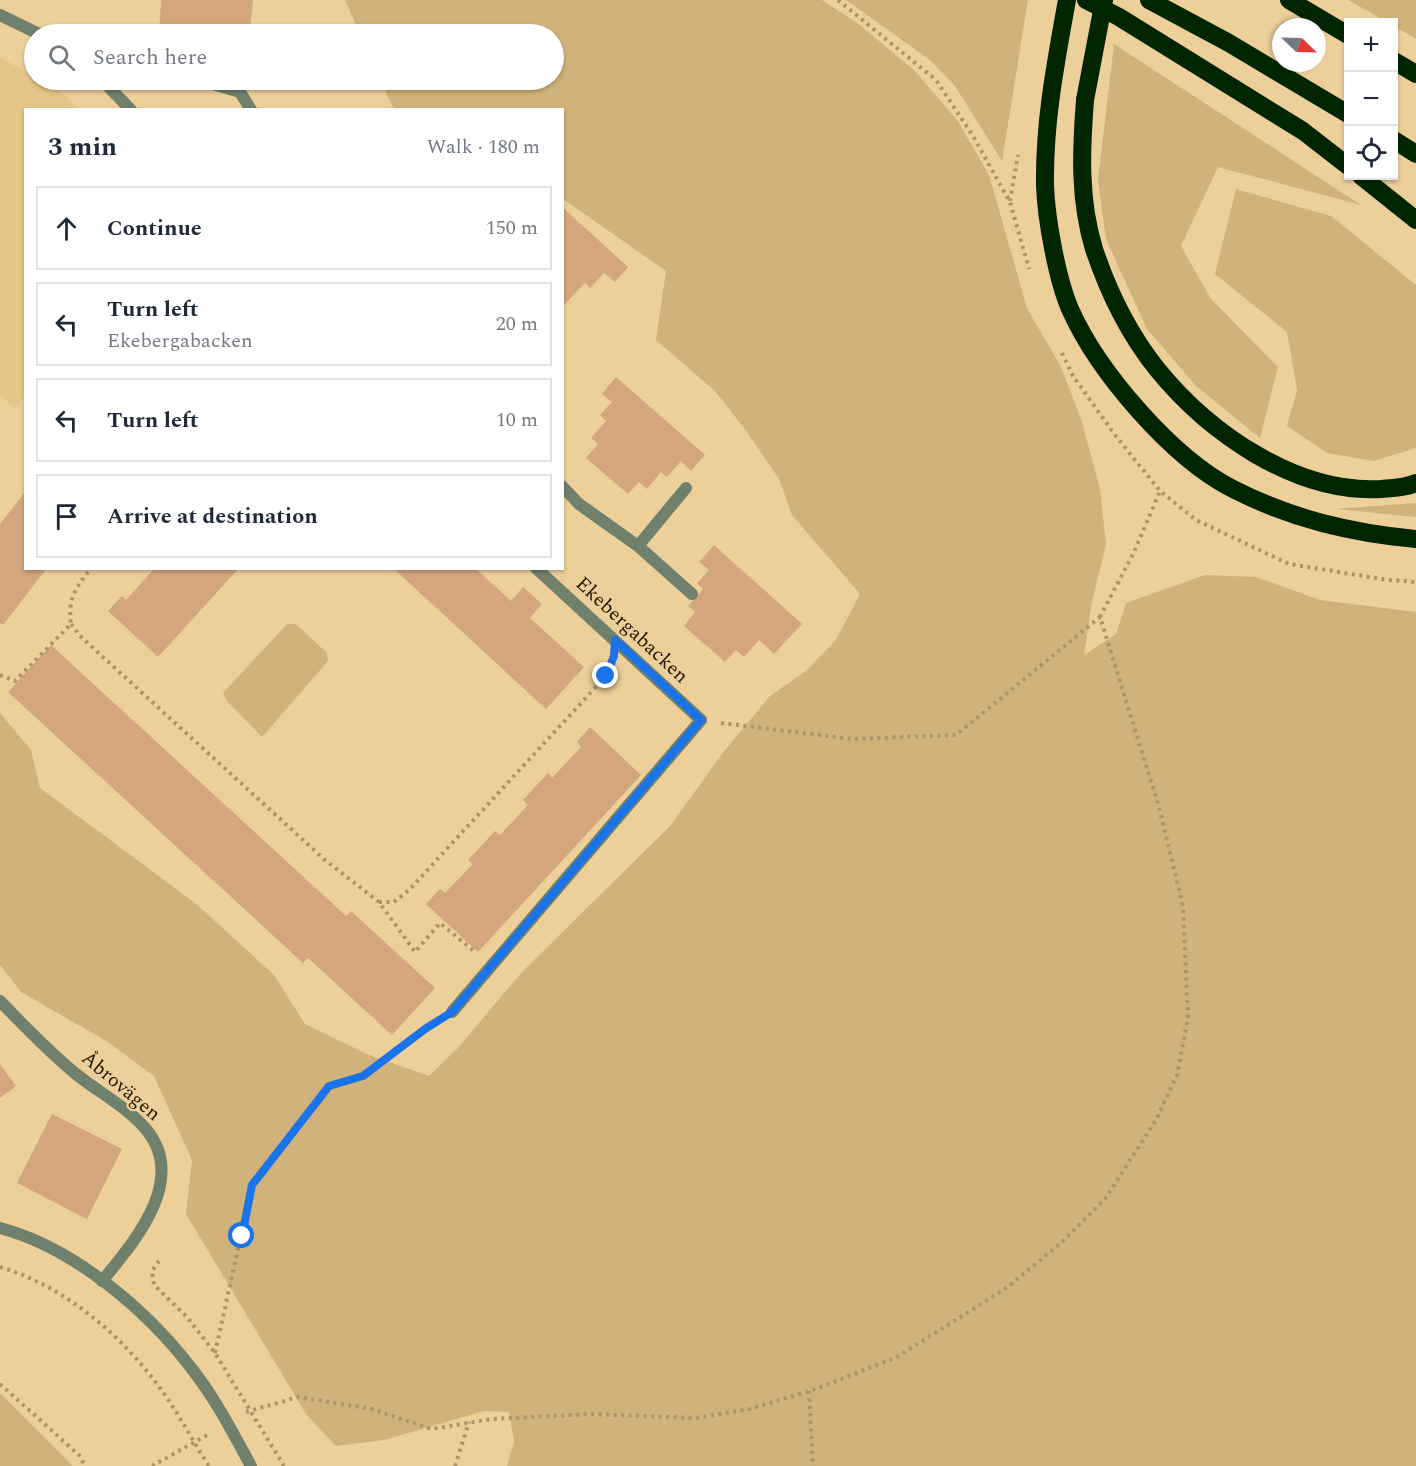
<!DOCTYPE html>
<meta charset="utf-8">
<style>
:root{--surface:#fff;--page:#f2f2f3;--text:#1f2937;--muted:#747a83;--line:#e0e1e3}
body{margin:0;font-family:Spectral,serif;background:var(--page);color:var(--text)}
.controls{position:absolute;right:18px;top:18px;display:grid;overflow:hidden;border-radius:0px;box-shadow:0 2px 4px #0004}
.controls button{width:54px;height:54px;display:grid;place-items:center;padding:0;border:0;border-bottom:2px solid var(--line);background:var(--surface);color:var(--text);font:30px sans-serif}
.compass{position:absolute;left:1272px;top:18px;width:54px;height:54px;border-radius:50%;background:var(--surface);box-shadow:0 2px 4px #0004;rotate:113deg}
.stop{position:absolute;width:18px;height:18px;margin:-14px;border:4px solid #1a73e8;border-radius:50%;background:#fff}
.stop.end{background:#1a73e8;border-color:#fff;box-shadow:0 2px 6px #0008}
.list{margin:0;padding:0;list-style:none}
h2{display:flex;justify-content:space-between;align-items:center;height:78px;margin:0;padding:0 24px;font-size:26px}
h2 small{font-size:20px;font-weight:400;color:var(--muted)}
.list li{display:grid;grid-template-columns:39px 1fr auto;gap:18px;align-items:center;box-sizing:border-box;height:84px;margin:0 12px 12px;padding:0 12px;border:2px solid var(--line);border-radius:0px}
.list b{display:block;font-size:22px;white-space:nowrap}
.list p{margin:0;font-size:20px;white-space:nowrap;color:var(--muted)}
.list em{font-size:20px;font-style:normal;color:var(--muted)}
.icon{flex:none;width:33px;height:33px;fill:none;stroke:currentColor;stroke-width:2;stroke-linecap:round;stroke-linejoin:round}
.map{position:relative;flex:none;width:1416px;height:1466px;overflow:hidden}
.search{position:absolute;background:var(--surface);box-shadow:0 2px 4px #0004;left:24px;top:24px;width:540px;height:66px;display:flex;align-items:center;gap:15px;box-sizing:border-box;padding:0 21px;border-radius:33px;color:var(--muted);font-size:22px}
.panel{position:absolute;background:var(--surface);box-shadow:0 2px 4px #0004;left:24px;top:108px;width:540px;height:462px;border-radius:0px}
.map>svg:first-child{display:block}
.built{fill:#e6c588}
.green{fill:#d0b27a}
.building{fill:#d4a67d}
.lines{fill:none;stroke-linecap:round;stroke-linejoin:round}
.path{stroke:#ab9469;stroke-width:4;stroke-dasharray:3 4.5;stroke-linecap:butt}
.lane{stroke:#6f806d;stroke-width:12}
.street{stroke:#6f806d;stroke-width:12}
.highway{stroke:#012500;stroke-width:18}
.highway-bridge{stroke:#012500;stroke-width:18}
.route{stroke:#1a73e8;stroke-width:8}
.labels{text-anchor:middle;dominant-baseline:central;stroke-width:4.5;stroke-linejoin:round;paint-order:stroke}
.street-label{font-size:20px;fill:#231803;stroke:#edcf9a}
</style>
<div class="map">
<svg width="1416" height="1466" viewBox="0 0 1416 1466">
<rect width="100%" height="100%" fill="#edcf9a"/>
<path class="built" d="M0,57L34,77V80L64,94L77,109L26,110V395L15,408L0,395Z"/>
<g class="green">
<path d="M345,0H822L860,25L914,70L958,121L989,175L1027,308L1061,367L1081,419L1100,488L1106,544L1092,601L1084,655L1116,634L1126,603L1205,575L1256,577L1320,600L1416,612V1466H507L514,1442L509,1412L484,1411L384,1440L336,1446L306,1414L186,1214L192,1160L154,1076L108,1042L21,992L0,965V713L31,750L40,788L195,903L274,975L305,1024L369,1055L429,1076L459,1047L521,973L670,826L722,754L770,696L806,671L836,640L860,594L792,515L779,479L747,432L715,391L656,340L666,271L563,199L562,110L394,109L380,80H554V34H360Z"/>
<path d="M846,0H1028L1002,161L955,86L930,60Z"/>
<path d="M1348,0H1416V39L1394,26V22H1387Z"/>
<path d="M1114,44L1361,205L1218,167L1181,246L1211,299L1278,367L1260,438L1196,386L1147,329L1106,239L1098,180Z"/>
<path d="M1236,189L1331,216L1416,285V448L1374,461L1327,453L1287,426L1297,390L1287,332L1215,274Z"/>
<path d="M1416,503V517L1335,509Z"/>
<path d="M287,624H296L327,653L328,661L262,737L227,701L223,693Z"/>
<path d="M0,1393L69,1462L72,1466H0Z"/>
</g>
<g class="building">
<path d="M161,0H253L250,34H159Z"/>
<path d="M562,207L628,267L615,282L604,273L590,288L585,283L562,307Z"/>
<path d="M616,377L705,455L691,471L681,461L667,477L661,472L647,489L639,482L628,494L586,458L598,444L591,438L606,421L600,415L612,402L602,394Z"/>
<path d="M26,491V568H47L3,625L0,623V524Z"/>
<path d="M714,545L802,624L774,654L759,640L744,657L736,650L725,662L684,626L695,612L688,606L703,589L697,583L709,570L699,562Z"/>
<path d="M152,568H239L158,657L108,611L122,596L126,600L153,570Z"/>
<path d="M393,568H475L511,601L523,587L542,604L530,618L584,667L546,709Z"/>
<path d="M51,645L346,916L351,911L435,988L392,1035L308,958L303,963L8,692Z"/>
<path d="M590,727L641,775L478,952L426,904L440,889L445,893L473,864L468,860L495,831L500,835L528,805L523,800L548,773L552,778L581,747L577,742Z"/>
<path d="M0,1064L16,1086L0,1098Z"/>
<path d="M52,1114L122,1149L87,1219L17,1183Z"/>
</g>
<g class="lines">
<g class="path">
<path d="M838,0L936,80L973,136L1010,202L1029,269"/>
<path d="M1010,201L1018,155"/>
<path d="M1062,353L1073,376L1115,435L1160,491L1196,520L1289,564L1388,580L1416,582"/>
<path d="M71,624L80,636L325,860L379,902L415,952L440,923L475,952"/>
<path d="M0,675L15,681L71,624C68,597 75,589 91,568"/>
<path d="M721,723L852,739L956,735L1100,617"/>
<path d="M379,902H394L409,890L606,676L610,667"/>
<path d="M159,1261L152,1271L154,1285L187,1317L215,1353L284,1466"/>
<path d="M0,1267C67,1287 125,1338 165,1395C181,1418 194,1443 209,1466"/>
<path d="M215,1353L252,1185L329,1086L363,1076L435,1022"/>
<path d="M0,1384L79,1455L85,1466"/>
<path d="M809,1391L813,1466"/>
<path d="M246,1412L298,1397L372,1409L431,1429L492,1419L590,1414L696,1418L750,1409L816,1389L897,1357L1008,1287L1063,1241L1105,1199L1156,1120L1177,1075L1188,1018L1183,906L1159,807L1100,617L1134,552L1160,491"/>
<path d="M152,1466L209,1434"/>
<path d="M455,1466L469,1422"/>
</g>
<g class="lane">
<path d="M562,486L579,504L638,546L692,594"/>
<path d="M638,546L686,488"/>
<path d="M452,1012L701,720"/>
</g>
<g class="street">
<path d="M0,15L39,34"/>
<path d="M102,80L131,110"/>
<path d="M199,80L240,92L251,110"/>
<path d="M536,568L701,720"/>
<path d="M0,1001C24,1026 49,1052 76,1074C97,1091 128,1108 145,1128C189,1179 135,1241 102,1281"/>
<path d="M0,1228C73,1247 147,1310 192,1369C215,1398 233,1433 251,1466"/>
</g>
<g class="highway">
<path d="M1067,0C1056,61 1044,122 1045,185C1046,218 1057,279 1070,309C1098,372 1172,458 1233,489C1292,519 1351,533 1416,539"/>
<path d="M1086,0L1119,17L1303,131L1348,166"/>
<path d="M1149,0L1229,43L1348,114"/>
<path d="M1289,0L1348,35"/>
<path d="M1394,61L1416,74"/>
<path d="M1085,100C1081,151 1079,200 1094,249C1108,291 1129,334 1157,369C1209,433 1296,494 1381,489C1393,488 1405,488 1416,483"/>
<path d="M1394,140L1416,154"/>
<path d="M1361,176L1416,220"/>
</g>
<path class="highway-bridge" d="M1085,100L1104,0"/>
</g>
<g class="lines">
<path class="route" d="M242,1236L252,1185L329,1086L363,1076L425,1029L452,1012L701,720L615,640L614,656L606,676"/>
</g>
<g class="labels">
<g class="street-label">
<text transform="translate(632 630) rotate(43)">Ekebergabacken</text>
<text transform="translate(121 1086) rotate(40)">Åbrovägen</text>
</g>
</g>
</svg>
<div class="controls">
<button>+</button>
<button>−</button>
<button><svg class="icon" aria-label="locate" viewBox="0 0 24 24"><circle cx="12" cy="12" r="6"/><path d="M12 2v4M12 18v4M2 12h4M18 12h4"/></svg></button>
</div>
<svg class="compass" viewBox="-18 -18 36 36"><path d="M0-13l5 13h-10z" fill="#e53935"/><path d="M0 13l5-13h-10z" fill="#747a83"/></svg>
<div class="stop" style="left:242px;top:1236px"></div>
<div class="stop end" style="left:606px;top:676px"></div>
<div class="search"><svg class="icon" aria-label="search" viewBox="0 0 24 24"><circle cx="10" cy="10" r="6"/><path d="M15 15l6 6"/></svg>Search here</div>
<section class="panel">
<h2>3 min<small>Walk · 180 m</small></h2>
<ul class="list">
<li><svg class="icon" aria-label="ahead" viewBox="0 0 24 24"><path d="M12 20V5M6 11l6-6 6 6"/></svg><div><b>Continue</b></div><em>150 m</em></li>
<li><svg class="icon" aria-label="left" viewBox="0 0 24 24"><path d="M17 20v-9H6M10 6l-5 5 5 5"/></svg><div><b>Turn left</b><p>Ekebergabacken</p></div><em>20 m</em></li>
<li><svg class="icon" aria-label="left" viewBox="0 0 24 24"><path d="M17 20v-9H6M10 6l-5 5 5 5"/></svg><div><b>Turn left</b></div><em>10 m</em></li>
<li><svg class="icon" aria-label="arrive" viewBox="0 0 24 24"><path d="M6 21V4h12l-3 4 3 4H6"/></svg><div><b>Arrive at destination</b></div></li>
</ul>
</section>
</div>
